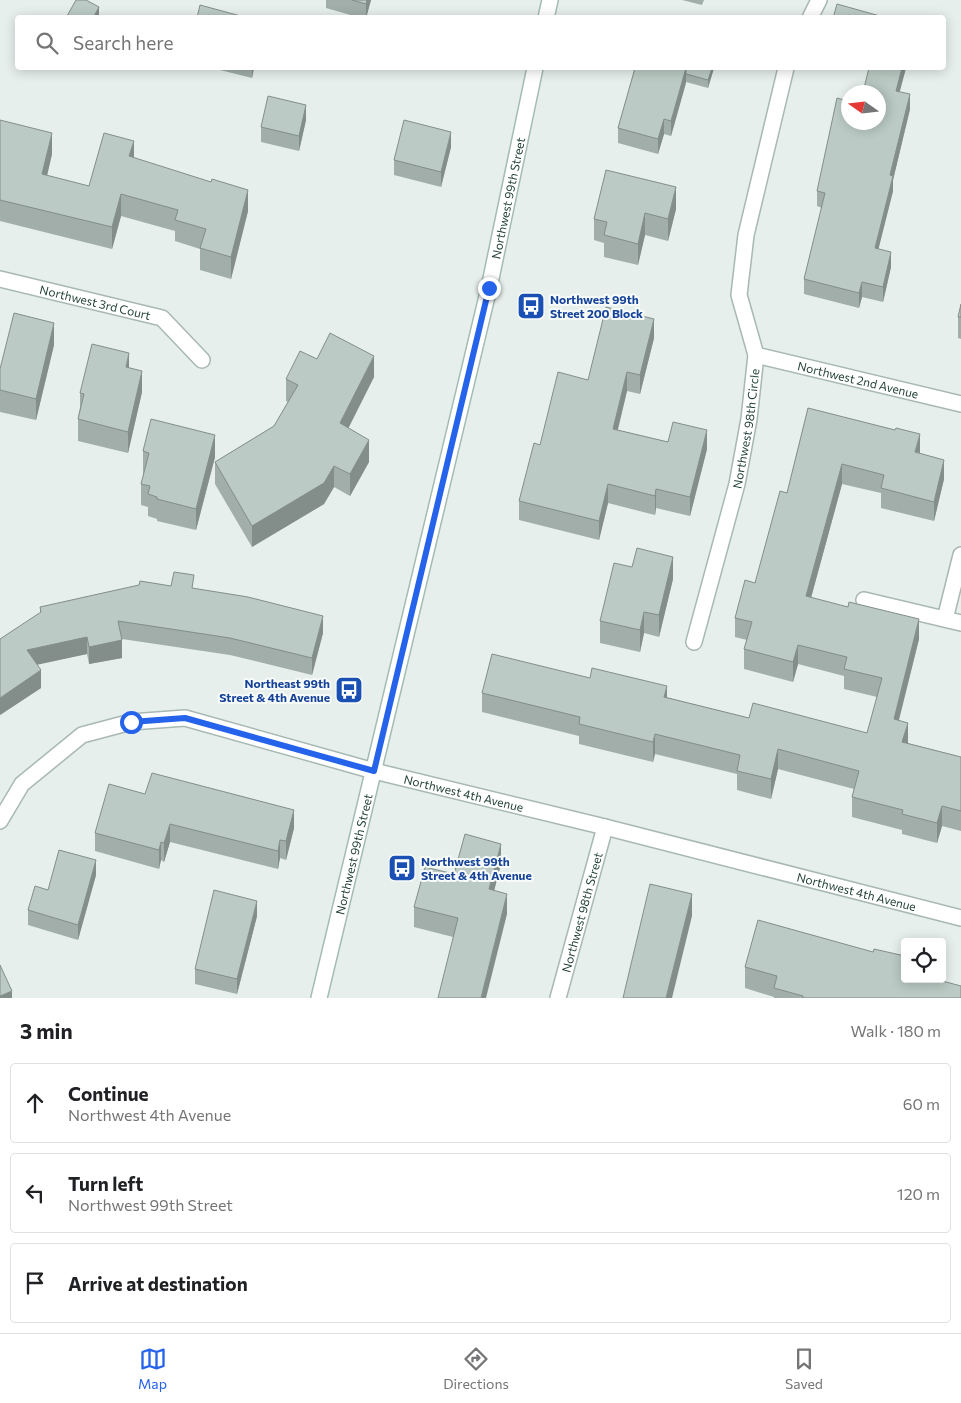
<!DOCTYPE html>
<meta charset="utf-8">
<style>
:root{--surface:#fff;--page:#f6f6f6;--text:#202124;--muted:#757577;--line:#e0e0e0;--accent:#2563eb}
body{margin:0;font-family:Commissioner,sans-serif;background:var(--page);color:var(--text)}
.controls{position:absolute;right:15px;bottom:15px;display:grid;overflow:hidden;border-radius:5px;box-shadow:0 2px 12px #0003}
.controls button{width:45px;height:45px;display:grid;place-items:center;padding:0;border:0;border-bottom:1px solid var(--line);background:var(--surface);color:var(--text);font:25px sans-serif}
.compass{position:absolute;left:841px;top:85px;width:45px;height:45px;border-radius:50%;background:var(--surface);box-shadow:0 2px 12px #0003;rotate:284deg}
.stop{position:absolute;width:15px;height:15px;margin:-11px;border:4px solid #2563eb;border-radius:50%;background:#fff}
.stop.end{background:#2563eb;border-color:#fff;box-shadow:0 1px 5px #0008}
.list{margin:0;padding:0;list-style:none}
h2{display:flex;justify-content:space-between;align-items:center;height:65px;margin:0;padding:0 20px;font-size:21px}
h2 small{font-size:16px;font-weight:400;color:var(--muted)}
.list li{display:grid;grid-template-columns:32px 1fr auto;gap:15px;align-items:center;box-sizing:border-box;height:80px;margin:0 10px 10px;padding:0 10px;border:1px solid var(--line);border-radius:5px}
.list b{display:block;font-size:19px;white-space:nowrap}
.list p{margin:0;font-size:16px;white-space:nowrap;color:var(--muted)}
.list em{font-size:16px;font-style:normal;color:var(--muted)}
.icon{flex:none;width:28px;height:28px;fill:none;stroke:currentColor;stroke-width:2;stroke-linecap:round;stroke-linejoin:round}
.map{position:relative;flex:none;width:961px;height:998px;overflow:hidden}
.search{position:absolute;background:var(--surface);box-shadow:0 2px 12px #0003;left:15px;right:15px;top:15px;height:55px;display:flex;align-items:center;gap:12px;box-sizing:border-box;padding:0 18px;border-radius:5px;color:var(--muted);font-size:19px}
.sheet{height:335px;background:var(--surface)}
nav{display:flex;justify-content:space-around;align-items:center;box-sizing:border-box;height:70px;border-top:1px solid var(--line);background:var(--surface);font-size:14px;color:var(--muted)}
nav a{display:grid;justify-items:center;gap:2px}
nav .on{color:var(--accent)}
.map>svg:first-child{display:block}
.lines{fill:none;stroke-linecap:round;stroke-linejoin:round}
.lane-casing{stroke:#a8b8b2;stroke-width:18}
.street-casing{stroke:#a8b8b2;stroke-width:18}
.secondary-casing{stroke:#a4bbb3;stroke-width:18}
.lane{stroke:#fff;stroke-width:15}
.street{stroke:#fff;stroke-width:15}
.secondary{stroke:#fff;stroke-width:15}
.wall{fill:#a1aea9}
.shaded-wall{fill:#838d89}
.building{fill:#bbcac4;stroke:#838d89}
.route{stroke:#2563eb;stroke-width:6}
.labels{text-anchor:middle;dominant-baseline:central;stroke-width:4;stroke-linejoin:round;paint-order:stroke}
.street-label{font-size:12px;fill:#24423a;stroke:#f7fbf9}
.transit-label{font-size:12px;font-weight:bold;fill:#164399;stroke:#f7fbf9;text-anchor:start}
</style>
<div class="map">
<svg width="961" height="998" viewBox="0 0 961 998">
<rect width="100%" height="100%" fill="#e6efeb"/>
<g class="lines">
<defs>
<g id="lane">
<path d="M864,600L961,623"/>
<path d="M945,619L961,555"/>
</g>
<g id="street">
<path d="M810,18L819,0"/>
<path id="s1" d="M0,279L162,318L202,360"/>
<path id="s2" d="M756,355L961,404"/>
<path id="s3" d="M694,642L737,484L749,419L756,355L739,295L746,235L786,68"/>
<path id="s4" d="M0,821L22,784L82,735L131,722L185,718L374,771L605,827L961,918"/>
<path id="s5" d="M558,998L605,827"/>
</g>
<g id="secondary">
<path d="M546,18L550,0"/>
<path id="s6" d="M319,998L489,288L535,68"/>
</g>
</defs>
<use href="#lane" class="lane-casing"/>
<use href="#street" class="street-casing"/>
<use href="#secondary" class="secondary-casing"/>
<use href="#lane" class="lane"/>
<use href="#street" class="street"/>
<use href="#secondary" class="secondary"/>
</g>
<g class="wall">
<path d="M326,0H371L366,18H361L326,8Z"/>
<path d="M682,0H704L702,5Z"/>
<path d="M212,68H254L252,78Z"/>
<path d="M635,68H714L708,88L686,82L671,136L664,134L658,154L618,143V128Z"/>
<path d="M869,68H906L899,92L910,109L893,180V191L878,249L891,267L883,302L862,297L859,308L804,294V279L822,208L817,206V191L878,122Z"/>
<path d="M0,109V120L52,154L47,176L89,186L134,158L248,211L231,279L200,270V249L175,241V231L121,216L112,249L0,221Z"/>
<path d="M306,120L299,151L261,142V127Z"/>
<path d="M451,147L441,187L394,175V160Z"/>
<path d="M676,209L668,241L645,235L638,265L604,257V243L594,240V219Z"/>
<path d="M961,304V339L958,338V317Z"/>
<path d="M654,338L640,394L627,391L618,430L668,442L707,449L690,516L656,508L655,515L608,503L599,540L519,520V501L588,380Z"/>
<path d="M54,345L36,420L0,412V369Z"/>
<path d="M317,359L374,377L348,428L369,462L350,496L334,487L324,504L252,547L215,484V462L274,426L288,402L286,401V379Z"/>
<path d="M129,368L142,392L128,453L78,441V419L80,407V393Z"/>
<path d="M808,408L920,454L944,479L934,521L881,508V493L842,484L811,598L919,639L899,720L907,743L961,757V831L942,826L937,843L902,834V830L852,817V797L854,789L778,769L771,799L737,790V774L655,754L653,762L579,744V736L482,712V693L590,678L749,718L867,733L877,697L844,689V676L798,664L793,682L744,669V649L747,640L735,637V618L755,583L787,493Z"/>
<path d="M143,451L215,457L196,530L157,521V519L148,516V507L141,505V484L144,473H143Z"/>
<path d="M632,567L673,579L659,637L644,633L640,652L600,643V621Z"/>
<path d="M171,586L194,589L323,633L312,675L230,655L122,639V658L89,664L87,654L37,664L41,688L0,715L40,613V607Z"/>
<path d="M145,794L294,828L286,860L280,858L278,869L170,842L164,862L161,860L159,869L95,851V833Z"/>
<path d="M501,864L494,891L507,914L453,937L414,927V907L454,874Z"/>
<path d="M96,875L78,940L28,925V910L48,890Z"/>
<path d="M257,916L237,994L195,984V969Z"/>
<path d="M745,967L905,979L961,998H774V997L745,988Z"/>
</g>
<g class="shaded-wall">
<path d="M367,0H371L366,18V4Z"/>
<path d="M99,7V15L97,18H93Z"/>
<path d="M252,68H254L252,78Z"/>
<path d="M686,68V83L671,136V121Z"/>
<path d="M712,68H714L708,88V80Z"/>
<path d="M902,68H906L896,106V91Z"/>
<path d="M910,94V109L893,180V191L875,263V248L890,175Z"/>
<path d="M306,105V120L299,151V136Z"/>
<path d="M664,119V134L658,154V139Z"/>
<path d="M451,132V147L441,187V172Z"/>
<path d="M52,133V154L42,196V174Z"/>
<path d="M134,141V162L129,156Z"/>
<path d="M676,187V209L668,241V219Z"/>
<path d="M248,190V211L231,279V257Z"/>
<path d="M121,194V216L112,249V227Z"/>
<path d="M645,213V235L638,265V244Z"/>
<path d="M891,252V267L883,302V287Z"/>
<path d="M862,282V297L859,308V293Z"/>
<path d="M654,319V338L640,394V375Z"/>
<path d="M54,323V345L36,420V399Z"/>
<path d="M129,353V375L126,367Z"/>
<path d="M374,356V377L340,445V423Z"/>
<path d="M142,371V392L128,453V432Z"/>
<path d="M627,372V391L613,448V429Z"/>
<path d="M707,430V449L690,516V497Z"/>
<path d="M920,434V453L915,452Z"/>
<path d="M215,435V457L196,530V509Z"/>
<path d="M369,440V462L350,496V474Z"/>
<path d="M944,460V479L934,521V502Z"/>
<path d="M842,464V484L806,616V596Z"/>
<path d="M334,466V487L324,504L252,547V526Z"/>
<path d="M608,484V503L599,540V521Z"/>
<path d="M656,489V508L655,515V496Z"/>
<path d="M673,557V579L659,637V615Z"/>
<path d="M644,612V633L640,652V630Z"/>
<path d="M323,616V633L312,675V658Z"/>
<path d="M919,619V639L894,739V719Z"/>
<path d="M87,637V654L27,667V650Z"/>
<path d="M122,640V658L89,664V647Z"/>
<path d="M798,645V664L793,682V662Z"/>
<path d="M41,670V688L0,715V698Z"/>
<path d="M667,686V705L664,697Z"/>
<path d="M908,723V743L902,762V742Z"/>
<path d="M655,734V754L653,762V742Z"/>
<path d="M778,749V769L771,799V779Z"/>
<path d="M942,806V826L937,843V823Z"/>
<path d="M294,810V828L286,860V841Z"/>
<path d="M170,824V842L164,862V843Z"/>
<path d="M280,840V858L278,869V851Z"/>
<path d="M161,842V860L159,869V850Z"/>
<path d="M501,844V864L489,910V889Z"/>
<path d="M96,860V875L78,940V925Z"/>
<path d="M507,894V914L486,998H481Z"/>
<path d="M692,894V916L672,998H666Z"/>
<path d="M257,901V916L237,994V979Z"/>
<path d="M12,991V998H0V996Z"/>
</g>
<g class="building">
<path d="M76,0H86L99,7L93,18H70L67,16Z"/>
<path d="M352,0H367L366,4Z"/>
<path d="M837,4L887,18H833Z"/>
<path d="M200,5L248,18H197Z"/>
<path d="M635,68H686L671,121L664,119L658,139L618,128Z"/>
<path d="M686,68H685H712L708,80L686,74Z"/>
<path d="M869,68H902L896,91L910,94L890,175L893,176L875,248L891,252L883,287L862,282L859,293L804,279L825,193L817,191L837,98L848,101V122H878V92H863Z"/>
<path d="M268,96L306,105L299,136L261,127Z"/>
<path d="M0,120L52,133L42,174L89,186L104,133L134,141L129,156L211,182L212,179L248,190L231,257L200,248L206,229L175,220L178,210L121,194L112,227L0,200Z"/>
<path d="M404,120L451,132L441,172L394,160Z"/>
<path d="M606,170L676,187L668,219L645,213L638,244L604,235L607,222L594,219Z"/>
<path d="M961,304V317H958Z"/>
<path d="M606,307L654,319L640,375L627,372L613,429L668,442L673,422L707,430L690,497L656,489L655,496L608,484L599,521L519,501L534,443L540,445L558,372L588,380Z"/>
<path d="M14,313L54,323L36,399L0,390V369Z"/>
<path d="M330,333L374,356L340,423L369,440L350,474L334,466L324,483L252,526L215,462L274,426L298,385L286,379L300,351L317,359Z"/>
<path d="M92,344L129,353L126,367L142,371L128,432L78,419L84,394L80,393Z"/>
<path d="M808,408L895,430L896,428L920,434L915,452L944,460L934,502L881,488L884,475L842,464L806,596L848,607L849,602L919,619L894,719L908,723L902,742L961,757V811L942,806L937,823L902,814L903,810L852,797L859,771L778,749L771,779L737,771L740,755L655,734L653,742L579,724L580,717L482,693L492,654L590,678L592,668L667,686L664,697L749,718L753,703L867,733L882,678L844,669L847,657L798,645L793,662L744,649L752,622L735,618L745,580L755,583L780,491L787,493Z"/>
<path d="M151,419L215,435L196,509L157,499V497L148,494L150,486L141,484L149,453L143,451Z"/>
<path d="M637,548L673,557L659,615L644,612L640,630L600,621L614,563L632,567Z"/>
<path d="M174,572L194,575L192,588L248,597L323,616L312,658L230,638L118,621L122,640L89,647L87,637L27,650L41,670L0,698V639L41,612L40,607L139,585L140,581L171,586Z"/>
<path d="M152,773L294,810L286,841L280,840L278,851L170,824L164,843L161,842L159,850L95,833L109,784L145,794Z"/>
<path d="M465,834L501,844L489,889L507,894L481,998H438L458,918L414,907L425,867L454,874Z"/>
<path d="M59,850L96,860L78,925L28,910L35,886L48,890Z"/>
<path d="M650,884L692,894L666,998H623Z"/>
<path d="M214,890L257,901L237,979L195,969Z"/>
<path d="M758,920L873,952L874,949L905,956V979H935L961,986V998H803V996L774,988L777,976L745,967Z"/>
<path d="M0,965L12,991L0,996Z"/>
</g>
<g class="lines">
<path class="route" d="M131,722L185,718L374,771L489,288"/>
</g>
<defs>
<symbol id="bus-square" viewBox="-11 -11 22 22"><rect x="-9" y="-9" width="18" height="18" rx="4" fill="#1a4fb4" stroke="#f7fbf9"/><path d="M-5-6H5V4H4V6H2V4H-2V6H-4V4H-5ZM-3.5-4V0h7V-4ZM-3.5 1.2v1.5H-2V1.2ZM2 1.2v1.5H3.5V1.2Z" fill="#fff"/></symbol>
</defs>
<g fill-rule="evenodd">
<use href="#bus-square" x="515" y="290" width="32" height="32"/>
<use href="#bus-square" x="333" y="674" width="32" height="32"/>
<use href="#bus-square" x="386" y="852" width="32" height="32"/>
</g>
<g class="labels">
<g class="street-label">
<text stroke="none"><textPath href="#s6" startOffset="822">Northwest 99th Street</textPath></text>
<text stroke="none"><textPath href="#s1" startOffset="98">Northwest 3rd Court</textPath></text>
<text stroke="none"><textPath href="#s2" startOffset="105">Northwest 2nd Avenue</textPath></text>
<text stroke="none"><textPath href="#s3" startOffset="220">Northwest 98th Circle</textPath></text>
<text stroke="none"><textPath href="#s4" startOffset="514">Northwest 4th Avenue</textPath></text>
<text stroke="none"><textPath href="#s6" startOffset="148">Northwest 99th Street</textPath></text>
<text stroke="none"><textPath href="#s4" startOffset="919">Northwest 4th Avenue</textPath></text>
<text stroke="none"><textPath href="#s5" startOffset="89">Northwest 98th Street</textPath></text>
</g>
<g class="transit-label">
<text x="550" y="299">Northwest 99th<tspan x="550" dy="14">Street 200 Block</tspan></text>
<text x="330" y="683" text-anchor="end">Northeast 99th<tspan x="330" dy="14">Street &amp; 4th Avenue</tspan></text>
<text x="421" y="861">Northwest 99th<tspan x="421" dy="14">Street &amp; 4th Avenue</tspan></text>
</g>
</g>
</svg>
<div class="controls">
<button><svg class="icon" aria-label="locate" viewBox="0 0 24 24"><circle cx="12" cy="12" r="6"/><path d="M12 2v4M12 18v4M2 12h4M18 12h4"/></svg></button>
</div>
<svg class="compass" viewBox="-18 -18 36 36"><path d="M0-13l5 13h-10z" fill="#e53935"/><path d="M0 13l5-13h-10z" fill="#757577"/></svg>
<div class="stop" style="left:131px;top:722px"></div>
<div class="stop end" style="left:489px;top:288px"></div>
<div class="search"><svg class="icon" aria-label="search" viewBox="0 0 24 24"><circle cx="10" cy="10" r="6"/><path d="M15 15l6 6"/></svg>Search here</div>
</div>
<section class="sheet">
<h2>3 min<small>Walk · 180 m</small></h2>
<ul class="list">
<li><svg class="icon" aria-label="ahead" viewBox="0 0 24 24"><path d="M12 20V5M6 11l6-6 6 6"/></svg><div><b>Continue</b><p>Northwest 4th Avenue</p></div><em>60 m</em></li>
<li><svg class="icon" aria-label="left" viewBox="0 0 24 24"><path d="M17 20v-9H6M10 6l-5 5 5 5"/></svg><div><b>Turn left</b><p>Northwest 99th Street</p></div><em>120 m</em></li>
<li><svg class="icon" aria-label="arrive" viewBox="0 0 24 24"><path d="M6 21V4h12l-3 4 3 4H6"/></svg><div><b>Arrive at destination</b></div></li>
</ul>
</section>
<nav>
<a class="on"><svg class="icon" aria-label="map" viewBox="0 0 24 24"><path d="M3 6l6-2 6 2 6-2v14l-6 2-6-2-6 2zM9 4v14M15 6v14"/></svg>Map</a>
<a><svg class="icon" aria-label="directions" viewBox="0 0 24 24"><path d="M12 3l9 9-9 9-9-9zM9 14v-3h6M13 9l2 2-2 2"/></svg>Directions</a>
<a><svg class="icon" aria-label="saved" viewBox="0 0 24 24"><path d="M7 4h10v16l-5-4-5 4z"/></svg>Saved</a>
</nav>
